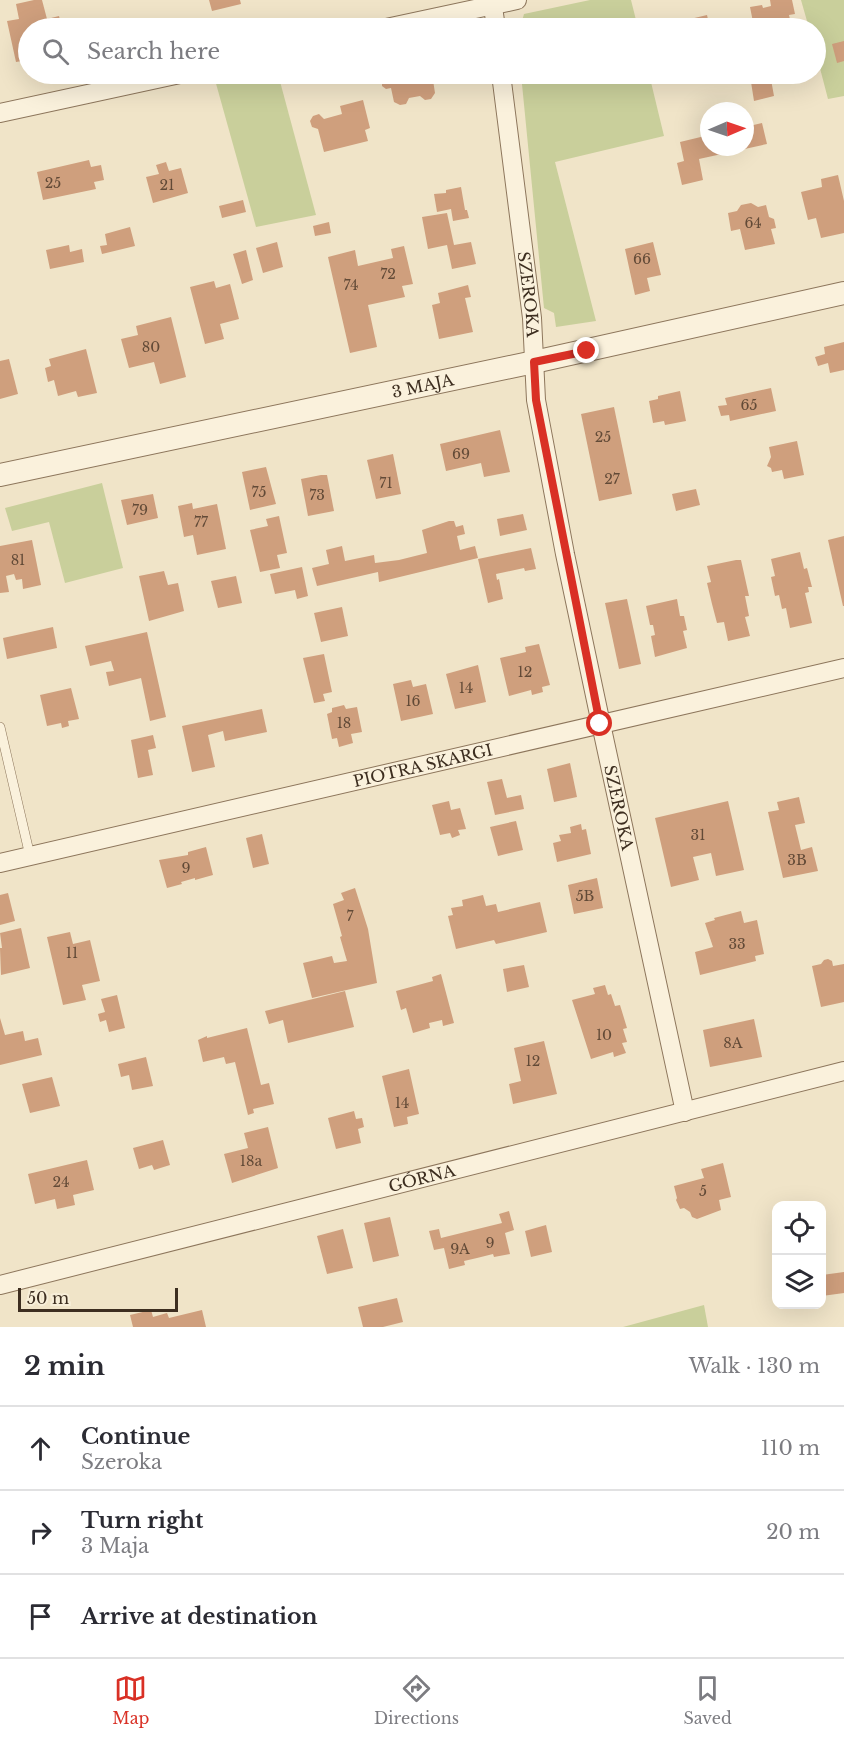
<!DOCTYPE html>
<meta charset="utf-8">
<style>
:root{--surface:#fff;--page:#f7f7f7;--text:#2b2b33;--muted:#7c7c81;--line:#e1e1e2;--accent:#d93025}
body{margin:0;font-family:"Libre Baskerville",serif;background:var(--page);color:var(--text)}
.controls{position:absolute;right:18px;bottom:18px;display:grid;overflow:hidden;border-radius:12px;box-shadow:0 6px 24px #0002}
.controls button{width:54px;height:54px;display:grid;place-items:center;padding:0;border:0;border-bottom:2px solid var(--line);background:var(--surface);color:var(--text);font:30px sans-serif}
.compass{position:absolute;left:700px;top:102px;width:54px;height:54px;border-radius:50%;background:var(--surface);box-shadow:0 6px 24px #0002;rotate:88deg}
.scale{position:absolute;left:18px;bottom:15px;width:160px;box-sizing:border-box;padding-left:6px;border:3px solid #3d2e20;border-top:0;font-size:16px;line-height:21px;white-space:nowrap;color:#3d2e20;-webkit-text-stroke:4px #f7eed8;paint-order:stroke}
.stop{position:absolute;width:18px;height:18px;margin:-14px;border:4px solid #d93025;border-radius:50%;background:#fff}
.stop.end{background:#d93025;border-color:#fff;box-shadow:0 2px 6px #0008}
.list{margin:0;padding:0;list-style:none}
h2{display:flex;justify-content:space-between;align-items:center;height:78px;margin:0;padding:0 24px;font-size:26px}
h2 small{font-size:20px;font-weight:400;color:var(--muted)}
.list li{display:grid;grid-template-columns:39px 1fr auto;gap:18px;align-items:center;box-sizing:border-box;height:84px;padding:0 24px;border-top:2px solid var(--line)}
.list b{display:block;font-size:22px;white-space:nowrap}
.list p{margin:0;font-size:20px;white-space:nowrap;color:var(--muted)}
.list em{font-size:20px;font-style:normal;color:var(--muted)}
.icon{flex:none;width:33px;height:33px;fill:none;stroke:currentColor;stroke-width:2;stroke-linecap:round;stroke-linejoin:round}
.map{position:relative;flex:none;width:844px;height:1327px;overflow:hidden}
.search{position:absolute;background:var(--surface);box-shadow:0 6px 24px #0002;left:18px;right:18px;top:18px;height:66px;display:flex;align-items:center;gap:15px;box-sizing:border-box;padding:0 21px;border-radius:33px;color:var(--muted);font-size:22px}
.sheet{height:330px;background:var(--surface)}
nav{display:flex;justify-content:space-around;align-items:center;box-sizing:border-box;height:84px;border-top:2px solid var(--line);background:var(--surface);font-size:16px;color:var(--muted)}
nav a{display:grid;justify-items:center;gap:3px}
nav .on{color:var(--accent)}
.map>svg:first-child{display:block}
.green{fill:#c9cf9b}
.building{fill:#cf9f7d}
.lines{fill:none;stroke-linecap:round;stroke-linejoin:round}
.service-casing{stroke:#8d765c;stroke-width:10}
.minor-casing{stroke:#8d765c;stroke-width:20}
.tertiary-casing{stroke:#8d765c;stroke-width:24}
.service{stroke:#faf1dc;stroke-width:9}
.minor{stroke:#faf1dc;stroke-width:18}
.tertiary{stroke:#faf1dc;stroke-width:22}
.route{stroke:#d93025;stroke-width:8}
.labels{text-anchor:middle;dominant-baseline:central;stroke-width:4.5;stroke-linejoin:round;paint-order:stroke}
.number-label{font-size:14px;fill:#624a37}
.street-label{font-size:16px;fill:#3d2e20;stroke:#f7eed8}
</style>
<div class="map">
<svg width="844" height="1327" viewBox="0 0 844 1327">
<rect width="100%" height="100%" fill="#f0e4c8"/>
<g class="green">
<path d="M590,0H631L638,28H520L524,14Z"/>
<path d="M801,0H844V96L828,99L816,53V28H809Z"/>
<path d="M243,74H278L316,215L256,227L215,80Z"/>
<path d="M521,74H649L664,136L555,162L596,321L556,327L554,313L544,308Z"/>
<path d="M102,483L123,568L65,583L49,522L12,531L5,508Z"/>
<path d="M704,1305L708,1327H623Z"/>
</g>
<g class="building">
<path d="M34,0H42L47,19L59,16L62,28H28V60L16,62L7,21L19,19L16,4Z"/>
<path d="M209,0H240L241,4L212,11Z"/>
<path d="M770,0H792L795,14L789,15L792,28H752L750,23L753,22L750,7L762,5L763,8L771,6Z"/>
<path d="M707,15L710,28H687L686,20Z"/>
<path d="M844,41V61L837,63L832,44Z"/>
<path d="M382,74H440L438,79L433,80L435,93L431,99L425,100L420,96L409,98L406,104L400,105L394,102L391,88L386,89L382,86Z"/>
<path d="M770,74L774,96L754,101L751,82L762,80V76Z"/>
<path d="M363,100L370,128L365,130L368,141L324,152L318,129L312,127L310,121L313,116L319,114L324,119L342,114L340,106Z"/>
<path d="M762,123L767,144L699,159L703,180L682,185L677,163L684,161L680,142L709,135V147H745V127Z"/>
<path d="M89,160L91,167L101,165L104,180L94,182L96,189L43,200L37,172Z"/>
<path d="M166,162L169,171L181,168L188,193L153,203L146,177L159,174L156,165Z"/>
<path d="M838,175L844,201V233L821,238L816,218L808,220L801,192L822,187L821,179Z"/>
<path d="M461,187L465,210H467L469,218L453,221L451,209L437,212L434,194L446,193V190Z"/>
<path d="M243,200L246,212L222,218L219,206Z"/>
<path d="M751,203L758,207L766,205L769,217L774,219L776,228L771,229L775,244L745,250L740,229L731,231L728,213L737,211L741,205Z"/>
<path d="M447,213L454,245L471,242L476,264L452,269L447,245L428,249L422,217Z"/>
<path d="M329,222L331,233L315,236L313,226Z"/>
<path d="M130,227L135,246L102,254L100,246L107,245L105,234Z"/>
<path d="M277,242L283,267L263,273L256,248Z"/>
<path d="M653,242L661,275L647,278L650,291L635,295L625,249Z"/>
<path d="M69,245L70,252L82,249L84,262L50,269L46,250Z"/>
<path d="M404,246L413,284L402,286L405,297L368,305L377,347L350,353L328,257L355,250L358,266L393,258L391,249Z"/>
<path d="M246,250L253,280L242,284L233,254Z"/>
<path d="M214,281L216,288L230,284L239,319L220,324L224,339L205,344L190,287Z"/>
<path d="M468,285L471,297L465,298L473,332L439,339L432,305L440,303L438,293Z"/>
<path d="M171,317L186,377L160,384L154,362L129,368L121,339L138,335L136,326Z"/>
<path d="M844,342V370L830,373L828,363L818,366L815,357L825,354L824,347Z"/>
<path d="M86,349L97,393L78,397L76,391L58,396L54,380L48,382L45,368L51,366L49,359Z"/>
<path d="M9,359L18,394L0,399V361Z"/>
<path d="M771,388L776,411L730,421L729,415L721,416L718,406L727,405L725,398Z"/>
<path d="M680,391L686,421L665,425L664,421L653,423L649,401L658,399V396Z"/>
<path d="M614,407L632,494L599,501L581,414Z"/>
<path d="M500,430L510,472L484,477L481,463L446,471L440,444Z"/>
<path d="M797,441L804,475L784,479L782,470L772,472L771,468L767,466L771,457L769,447Z"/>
<path d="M393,454L401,494L376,499L367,460Z"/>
<path d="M266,467L276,504L250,510L242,472Z"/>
<path d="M321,475H327L334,511L308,516L301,479Z"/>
<path d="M696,489L700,505L676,511L672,494Z"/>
<path d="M153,494L158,518L127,525L121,500Z"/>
<path d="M192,503L193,509L217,504L226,549L197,555L193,535L184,537L178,506Z"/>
<path d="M523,514L527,530L500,536L497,519Z"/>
<path d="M279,516L287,553L277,555L280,568L260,572L250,530L268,526L266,519Z"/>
<path d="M449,521H454L456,527L463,525L465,534L457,536L460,550L475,546L478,558L379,582L378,572L317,586L312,568L329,564L326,550L342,546L345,561L374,555L375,563L399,560L427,553L422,530Z"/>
<path d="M844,536V606H843L828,540Z"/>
<path d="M32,540L41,585L23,589L22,579L16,580L14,574L6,576L9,592L0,593V546Z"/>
<path d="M531,548L536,569L525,571L524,568L496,574L497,580L499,579L503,599L488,603L478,559Z"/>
<path d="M800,552L804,569L807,568L812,587H808L809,592L805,593L812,623L790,628L786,608L782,609L779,595L775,596L771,577L775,576L771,559Z"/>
<path d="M736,560H741L749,596H745L749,616L745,617L750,636L728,641L724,622L717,623L712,604L707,583L711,582L707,566Z"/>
<path d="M302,567L308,596L297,599L295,590L275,594L270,574Z"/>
<path d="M164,571L168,585L178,583L184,611L149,621L139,576Z"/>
<path d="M236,576L242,603L218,608L211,581Z"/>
<path d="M627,599L641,664L619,669L605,603Z"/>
<path d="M677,599L680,616H684L687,630L683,631L687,648L655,657L651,636L655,635L653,625H650L646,606Z"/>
<path d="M342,607L348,636L321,642L314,613Z"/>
<path d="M53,627L57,648L7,659L3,638Z"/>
<path d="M147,632L166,717L150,721L141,678L109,686L106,672L114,671L111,661L90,666L85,646Z"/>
<path d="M539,644L550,685L542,687L543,692L532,695L531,690L509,696L500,658L526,652L525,647Z"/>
<path d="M324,654L332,692L323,694L325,701L314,703L303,658Z"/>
<path d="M478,665L486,702L455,709L446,674Z"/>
<path d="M411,680L413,687L426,684L433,714L401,721L393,684Z"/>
<path d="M71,688L79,719L68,721L69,726L62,728L61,723L47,726L40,695Z"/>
<path d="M344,705L346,709L357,707L362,732L351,734L353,743L339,747L337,738L332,739L327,714L332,712V708Z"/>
<path d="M262,709L267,732L225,741L223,731L208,735L215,767L192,772L182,726Z"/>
<path d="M153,735L156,748L148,750L153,775L138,778L131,740Z"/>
<path d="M570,763L577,797L554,802L547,769Z"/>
<path d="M502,779L507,798L521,795L524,809L495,815L487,782Z"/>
<path d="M799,797L805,823L795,825L801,850L812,847L818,871L783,878L768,812L779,810L777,802Z"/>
<path d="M449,801L451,810L460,808L466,829L458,830L460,835L452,838L450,833L440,835L432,805Z"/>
<path d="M728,801L744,870L716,876L711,853L693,857L699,880L671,887L655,818Z"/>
<path d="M516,821L523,850L498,856L490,827Z"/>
<path d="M581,824L582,830L586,829L591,854L557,862L553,843L561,841L559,835L571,833L570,827Z"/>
<path d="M262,834L269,864L253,868L246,838Z"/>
<path d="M206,847L213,875L195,880V878L181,882L182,884L167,888L159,860L188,855V852Z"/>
<path d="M597,878L603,908L574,914L568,885Z"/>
<path d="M355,888L368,929L377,983L312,998L303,963L332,956L334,963L347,961L340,937L342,936L333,904L344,900L341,893Z"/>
<path d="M8,893L15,921L0,925V895Z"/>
<path d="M483,895L486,906L496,904L498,912L540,902L547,932L496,944L494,940L456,949L448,916L453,915L451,908L463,906L462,900Z"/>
<path d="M741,911L744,923L757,920L764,954L755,956L756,961L700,975L695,952L713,947L705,923L715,920L714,918Z"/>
<path d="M21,928L30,968L1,975L0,948H2L0,933Z"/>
<path d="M70,932L73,944L90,940L100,981L82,985L86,1000L63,1005L47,937Z"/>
<path d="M828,959L832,961L833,966L844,964V1002L821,1007L812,966L821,964L824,960Z"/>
<path d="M524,965L529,987L507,992L503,969Z"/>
<path d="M441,974L454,1023L443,1026L442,1020L429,1023L430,1028L413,1033L406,1008L401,1010L396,991L433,981L432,977Z"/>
<path d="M605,985L608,995L611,994L615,1006L620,1005L627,1028L623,1029L627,1042L622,1043L626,1053L614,1057L613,1052L591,1059L572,1000L595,994L593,988Z"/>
<path d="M345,991L354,1027L288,1043L283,1020L269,1024L265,1011Z"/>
<path d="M117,995L125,1028L109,1032L106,1020L100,1022L98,1014L105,1012L101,999Z"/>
<path d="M0,1018L5,1035L23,1031L25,1041L38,1038L42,1055L0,1065Z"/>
<path d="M754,1019L762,1057L710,1067L703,1030Z"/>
<path d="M247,1028L261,1085L269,1083L274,1104L253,1109L254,1113L248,1115L235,1062L226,1064L224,1057L203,1062L198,1040L207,1036V1038Z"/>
<path d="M544,1041L557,1094L513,1104L509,1084L521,1081L514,1048Z"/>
<path d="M146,1057L153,1086L132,1090L129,1075L121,1077L118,1064Z"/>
<path d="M409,1069L419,1114L407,1117L408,1124L394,1127L382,1076Z"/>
<path d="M52,1077L60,1106L30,1113L22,1084Z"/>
<path d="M354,1111L356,1119L362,1118L364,1127L358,1129L361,1143L336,1149L328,1118Z"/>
<path d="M268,1127L278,1168L232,1183L224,1154L248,1148L244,1133Z"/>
<path d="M163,1140L170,1165L154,1170L152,1165L139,1169L133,1148Z"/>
<path d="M87,1160L94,1190L73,1195L75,1205L57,1209L55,1199L35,1204L28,1174Z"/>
<path d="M723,1163L731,1197L719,1200L721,1210L697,1219L692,1217L690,1212L684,1208L680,1209L676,1200L677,1198L674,1186L704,1178L701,1169Z"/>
<path d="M509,1211L514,1230L505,1233L510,1254L494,1257L493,1254L477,1258L464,1261L465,1265L449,1269L444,1248L434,1250L429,1231L439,1229L441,1238L502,1223L499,1214Z"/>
<path d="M390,1217L399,1256L373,1262L364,1223Z"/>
<path d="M546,1225L552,1252L531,1257L525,1231Z"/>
<path d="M343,1229L353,1268L327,1274L317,1236Z"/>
<path d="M844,1272V1293L822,1296V1275Z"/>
<path d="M397,1298L403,1322L383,1327H363L358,1307Z"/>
<path d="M151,1310L153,1317L167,1313L169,1318L202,1310L206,1327H133L130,1315Z"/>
</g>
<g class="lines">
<defs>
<path id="service" d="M0,727L30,856"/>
<g id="minor">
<path d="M492,0L496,28"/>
<path d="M386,28L517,0"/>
<path id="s1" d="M501,74L532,318L536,400L565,554L601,724L685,1112"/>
<path d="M0,113L180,74"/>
<path id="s2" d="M0,863L844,668"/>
<path id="s3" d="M0,1285L844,1071"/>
</g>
<g id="tertiary">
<path id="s4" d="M0,475L534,362L844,293"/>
</g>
</defs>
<use href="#service" class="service-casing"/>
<use href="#minor" class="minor-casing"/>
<use href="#tertiary" class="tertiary-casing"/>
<use href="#service" class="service"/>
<use href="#minor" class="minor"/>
<use href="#tertiary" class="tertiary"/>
</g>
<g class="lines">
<path class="route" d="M587,351L534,362L536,400L600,724"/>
</g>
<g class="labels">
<g class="number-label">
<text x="53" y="183">25</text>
<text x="167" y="185">21</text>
<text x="753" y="223">64</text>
<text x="642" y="259">66</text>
<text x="388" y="274">72</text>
<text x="351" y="285">74</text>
<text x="151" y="347">80</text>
<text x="749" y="405">65</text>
<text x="603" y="437">25</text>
<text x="461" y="454">69</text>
<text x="612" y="479">27</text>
<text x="386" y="483">71</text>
<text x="259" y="492">75</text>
<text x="317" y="495">73</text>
<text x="140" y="510">79</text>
<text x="201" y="522">77</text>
<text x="18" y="560">81</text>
<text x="525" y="672">12</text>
<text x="466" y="688">14</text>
<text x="413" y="701">16</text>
<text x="344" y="723">18</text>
<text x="698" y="835">31</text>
<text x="797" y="860">3B</text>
<text x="186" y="868">9</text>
<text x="585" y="896">5B</text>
<text x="350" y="916">7</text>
<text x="737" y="944">33</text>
<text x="72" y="953">11</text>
<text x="604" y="1035">10</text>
<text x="733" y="1043">8A</text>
<text x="533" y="1061">12</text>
<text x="402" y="1103">14</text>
<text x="251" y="1161">18a</text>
<text x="61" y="1182">24</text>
<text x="703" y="1191">5</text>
<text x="490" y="1243">9</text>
<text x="460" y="1249">9A</text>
</g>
<g class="street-label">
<text stroke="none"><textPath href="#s1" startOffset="222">SZEROKA</textPath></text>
<text stroke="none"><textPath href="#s4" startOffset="432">3 MAJA</textPath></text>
<text stroke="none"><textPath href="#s2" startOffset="434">PIOTRA SKARGI</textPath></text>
<text stroke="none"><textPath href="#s1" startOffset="744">SZEROKA</textPath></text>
<text stroke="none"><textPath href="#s3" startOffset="435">GÓRNA</textPath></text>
</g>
</g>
</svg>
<div class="controls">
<button><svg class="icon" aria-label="locate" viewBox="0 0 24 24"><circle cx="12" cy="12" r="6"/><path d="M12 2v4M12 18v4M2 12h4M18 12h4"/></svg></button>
<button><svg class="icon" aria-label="layers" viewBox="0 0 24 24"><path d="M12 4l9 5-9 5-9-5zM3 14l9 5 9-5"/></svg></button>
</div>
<svg class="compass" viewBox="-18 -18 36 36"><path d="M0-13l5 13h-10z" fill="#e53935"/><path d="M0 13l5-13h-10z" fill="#7c7c81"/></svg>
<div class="scale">50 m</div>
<div class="stop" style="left:600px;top:724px"></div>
<div class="stop end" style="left:587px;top:351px"></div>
<div class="search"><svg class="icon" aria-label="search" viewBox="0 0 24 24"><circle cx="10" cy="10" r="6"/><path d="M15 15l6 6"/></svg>Search here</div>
</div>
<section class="sheet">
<h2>2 min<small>Walk · 130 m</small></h2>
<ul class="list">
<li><svg class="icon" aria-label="ahead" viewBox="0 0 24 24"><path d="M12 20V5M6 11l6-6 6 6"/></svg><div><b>Continue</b><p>Szeroka</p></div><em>110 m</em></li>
<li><svg class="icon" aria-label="right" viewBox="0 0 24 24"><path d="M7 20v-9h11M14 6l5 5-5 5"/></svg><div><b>Turn right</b><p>3 Maja</p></div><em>20 m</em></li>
<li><svg class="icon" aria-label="arrive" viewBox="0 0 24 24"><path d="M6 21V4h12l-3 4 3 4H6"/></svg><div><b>Arrive at destination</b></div></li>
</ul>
</section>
<nav>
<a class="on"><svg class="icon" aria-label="map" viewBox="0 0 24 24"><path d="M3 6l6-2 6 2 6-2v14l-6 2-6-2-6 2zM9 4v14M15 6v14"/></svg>Map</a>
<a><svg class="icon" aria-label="directions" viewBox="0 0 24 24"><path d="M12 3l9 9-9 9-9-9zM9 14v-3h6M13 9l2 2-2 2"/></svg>Directions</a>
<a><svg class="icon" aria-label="saved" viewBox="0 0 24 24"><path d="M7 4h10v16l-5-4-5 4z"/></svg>Saved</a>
</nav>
